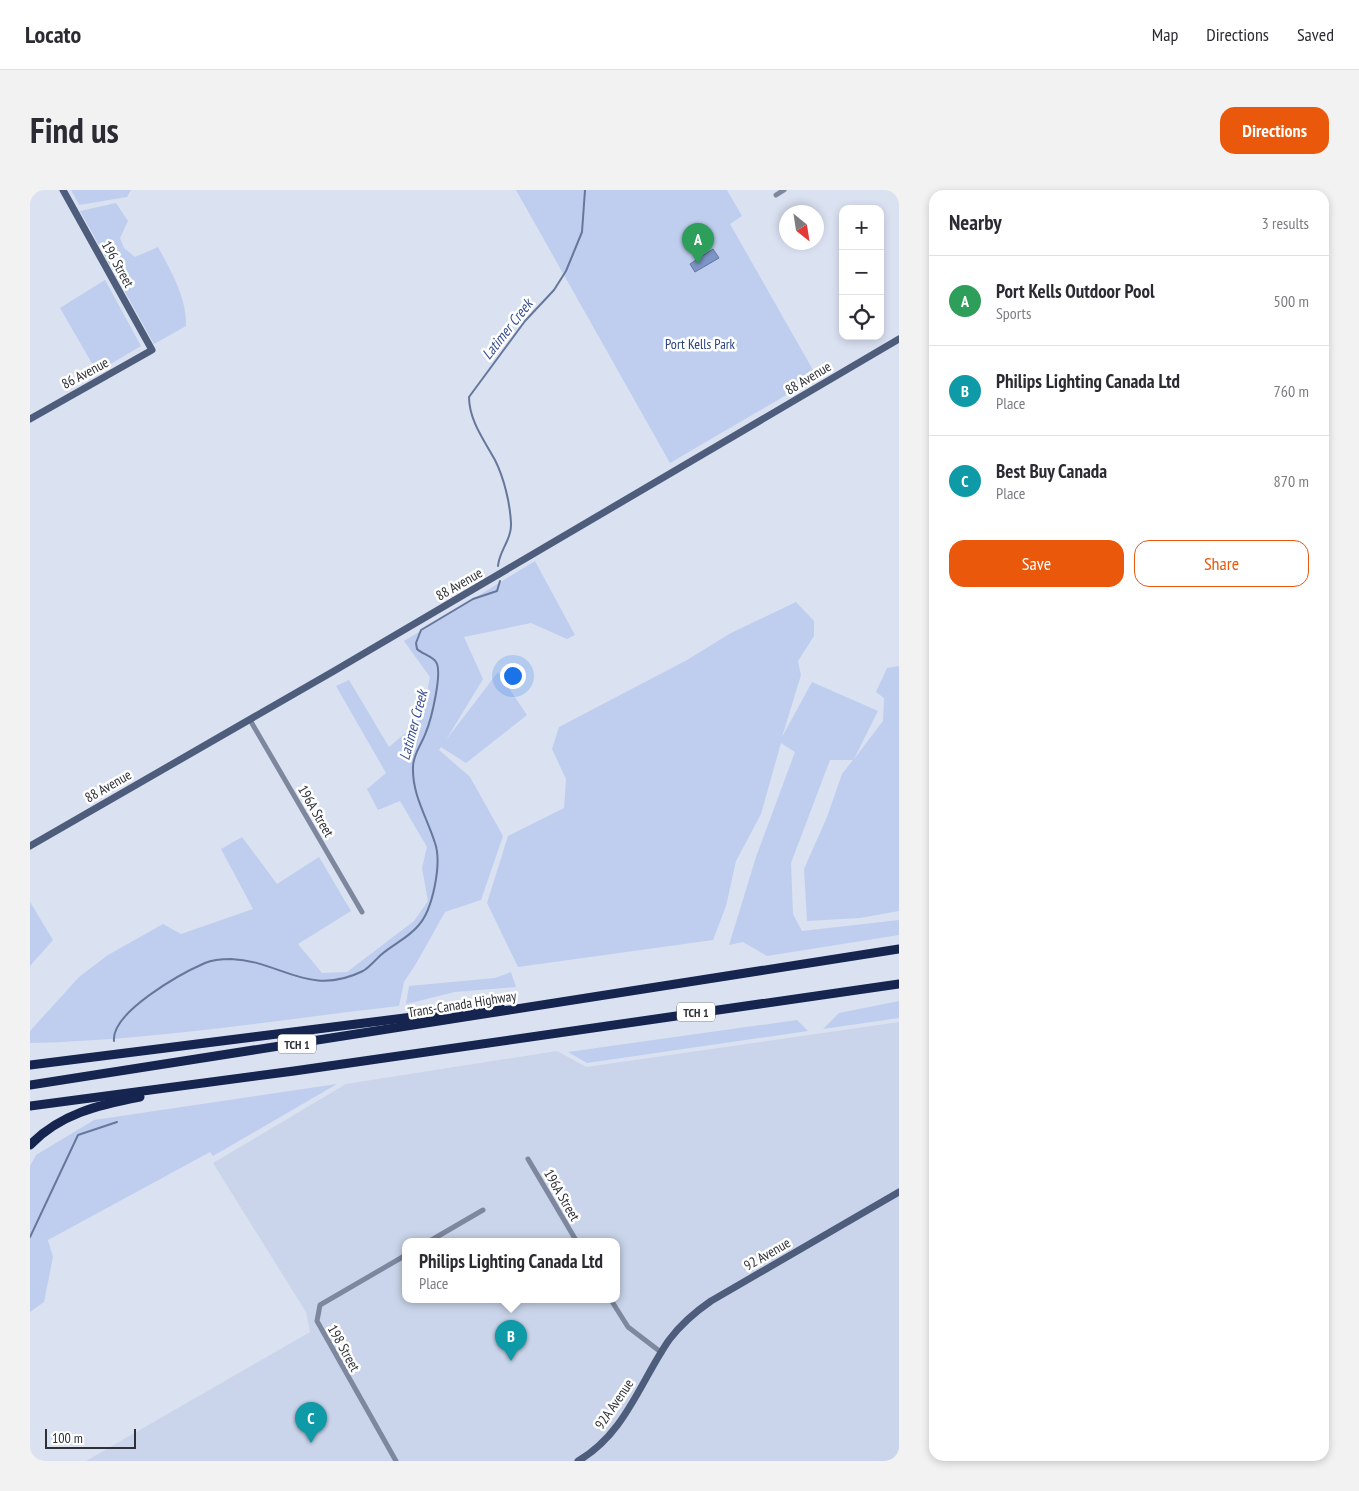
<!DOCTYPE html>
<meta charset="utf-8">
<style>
:root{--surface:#fff;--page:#f2f2f3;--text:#2b2b33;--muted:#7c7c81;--line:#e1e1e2;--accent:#ea580c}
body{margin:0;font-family:"PT Sans Narrow",sans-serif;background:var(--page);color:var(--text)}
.controls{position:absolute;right:15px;top:15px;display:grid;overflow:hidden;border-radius:10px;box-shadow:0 2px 8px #0003}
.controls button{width:45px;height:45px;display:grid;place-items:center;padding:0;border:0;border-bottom:1px solid var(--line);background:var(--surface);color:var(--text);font:25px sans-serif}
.compass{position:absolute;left:749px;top:15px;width:45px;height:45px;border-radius:50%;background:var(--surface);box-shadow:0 2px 8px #0003;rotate:150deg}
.scale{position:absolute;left:15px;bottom:12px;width:91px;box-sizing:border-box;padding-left:5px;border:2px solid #2d3036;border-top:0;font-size:14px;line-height:18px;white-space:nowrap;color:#2d3036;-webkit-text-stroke:4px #fff;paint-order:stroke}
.you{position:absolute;left:482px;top:485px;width:18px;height:18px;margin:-12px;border:4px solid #fff;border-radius:50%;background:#1a73e8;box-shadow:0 0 0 8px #1a73e833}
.badge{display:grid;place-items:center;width:32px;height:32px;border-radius:50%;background:var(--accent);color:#fff;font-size:16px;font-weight:700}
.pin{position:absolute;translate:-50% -41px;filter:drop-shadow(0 1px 2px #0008)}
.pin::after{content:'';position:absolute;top:26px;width:18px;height:15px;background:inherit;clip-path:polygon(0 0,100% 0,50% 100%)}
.popup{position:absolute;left:372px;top:1048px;width:218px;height:65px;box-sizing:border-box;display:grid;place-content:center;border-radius:10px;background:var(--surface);filter:drop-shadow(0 1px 4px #0005);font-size:16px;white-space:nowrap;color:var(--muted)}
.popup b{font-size:19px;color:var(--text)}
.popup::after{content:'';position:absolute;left:50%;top:100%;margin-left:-10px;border:10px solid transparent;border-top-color:var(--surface)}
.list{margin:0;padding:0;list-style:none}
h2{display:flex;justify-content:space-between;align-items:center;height:65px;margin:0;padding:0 20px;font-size:21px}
h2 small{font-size:16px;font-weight:400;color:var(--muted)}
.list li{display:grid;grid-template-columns:32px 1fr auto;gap:15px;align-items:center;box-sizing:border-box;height:90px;padding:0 20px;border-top:1px solid var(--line)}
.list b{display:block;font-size:19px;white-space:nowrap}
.list p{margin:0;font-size:16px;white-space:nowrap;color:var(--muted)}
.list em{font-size:16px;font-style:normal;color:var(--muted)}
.actions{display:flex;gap:10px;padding:15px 20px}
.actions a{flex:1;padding:11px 0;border:1px solid var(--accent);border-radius:15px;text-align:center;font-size:18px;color:var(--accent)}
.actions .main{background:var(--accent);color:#fff}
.icon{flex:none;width:28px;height:28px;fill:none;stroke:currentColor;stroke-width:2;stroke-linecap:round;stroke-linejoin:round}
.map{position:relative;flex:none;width:869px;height:1271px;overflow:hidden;border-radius:15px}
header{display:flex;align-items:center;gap:30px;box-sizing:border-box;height:70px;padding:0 25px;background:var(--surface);border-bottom:1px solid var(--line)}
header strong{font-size:24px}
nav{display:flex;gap:28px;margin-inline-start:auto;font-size:18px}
.intro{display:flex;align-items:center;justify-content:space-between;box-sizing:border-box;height:120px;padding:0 30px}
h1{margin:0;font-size:35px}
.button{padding:12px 22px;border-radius:15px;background:var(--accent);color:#fff;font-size:18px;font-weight:700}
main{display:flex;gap:30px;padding:0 30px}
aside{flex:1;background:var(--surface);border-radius:15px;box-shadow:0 2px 8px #0003}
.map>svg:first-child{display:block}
.built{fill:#cad5eb;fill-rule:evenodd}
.green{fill:#bfceee}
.water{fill:#7e95c8;stroke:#66779c}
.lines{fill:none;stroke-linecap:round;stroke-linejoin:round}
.stream{stroke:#66779c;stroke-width:2}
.street{stroke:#7d879e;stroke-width:5}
.secondary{stroke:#4f5d7d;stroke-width:7}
.highway{stroke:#15254f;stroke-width:9}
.labels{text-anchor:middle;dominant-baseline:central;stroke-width:5;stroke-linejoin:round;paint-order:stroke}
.shield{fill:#fff;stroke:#6c6e72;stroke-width:1}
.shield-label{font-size:12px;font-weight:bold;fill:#2d3036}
.street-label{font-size:14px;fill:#2d3036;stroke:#fff}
.park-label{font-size:14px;fill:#2a4281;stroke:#fff}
.water-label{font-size:15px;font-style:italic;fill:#375091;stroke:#fff}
</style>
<header>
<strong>Locato</strong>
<nav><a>Map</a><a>Directions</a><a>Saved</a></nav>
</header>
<div class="intro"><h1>Find us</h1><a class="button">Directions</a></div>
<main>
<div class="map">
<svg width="869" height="1271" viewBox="0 0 869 1271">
<rect width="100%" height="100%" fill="#dae1f1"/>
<path class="built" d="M869,832V1271H56L280,1142L276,1122L183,973L316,894L527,861L556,877ZM376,1052H586V1110H376Z"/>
<g class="green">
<path d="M41,0H101L97,7L49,15Z"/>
<path d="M486,0H697L712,26L700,34L787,187L640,273Z"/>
<path d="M86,13L98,31L90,48L94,58L105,67L128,57C141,81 157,108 156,136L124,154L50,21Z"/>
<path d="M75,90L111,156L67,182L30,118Z"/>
<path d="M505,371L545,445L537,449L501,433L434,447L453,489L416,550L468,482L497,525L436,573L411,557L409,560L440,587L473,646L451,710L415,722L387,772L374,792L369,816C246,830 123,850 0,853V841L49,787L78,765L133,734L151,744L223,719L191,659L212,647L247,694L289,667L321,721L268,754L292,783L317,782L384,731L398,711L392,678L397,657L370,611L348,620L337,599L356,583L306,496L319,490L359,557L386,534L395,511L400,487L374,451Z"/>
<path d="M766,412L784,431V446L768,471L771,485L752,547L782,492L848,521L824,569L853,531L854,508L846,502L857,478L869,476V721L830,728L777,731L774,679L797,627L812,584L823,570H800L761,673L763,724L772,741L869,730V745L737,766L713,752L699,755L726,667L765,562L751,553L731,624L706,671L696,716L683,750L488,777L457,713L478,646L534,618L536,589L522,559L529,537L657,470L701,443Z"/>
<path d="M0,712L23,750L0,776Z"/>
<path d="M481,782L486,797L425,802L376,814L379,796L465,788Z"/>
<path d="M869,811V828L793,839L809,823Z"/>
<path d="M767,830L778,841L557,873L538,862Z"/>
<path d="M307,894L183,966L180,962L18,1050L23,1067L14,1112L0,1122V976L6,965L64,930Z"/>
</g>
<path class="water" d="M683,59L689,68L665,82L660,74Z"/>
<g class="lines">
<g class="stream">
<path d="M468,376C469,361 482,349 481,333C480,313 474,288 465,270C454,250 439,230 439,207L495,131L524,100L536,81L552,42L555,0"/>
<path d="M84,851C81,822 152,783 175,773C182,770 194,769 201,769C252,771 278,808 333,781C340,777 346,769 352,764C364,754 379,747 388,736C403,720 412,673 405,653C397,627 382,605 383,577C383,564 392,554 396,542C401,530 413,482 406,472C402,466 392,464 387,459L386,453L391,440L443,409L467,401L470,391"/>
<path d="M0,1047L48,945L87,932"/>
</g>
<g class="street">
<path d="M746,5L754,0"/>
<path d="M220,530L332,722"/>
<path d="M498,969L547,1052"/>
<path d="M398,1052L453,1020"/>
<path d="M581,1110L598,1137L632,1163"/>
<path d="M366,1271L287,1131L290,1115L376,1065"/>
</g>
<g class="secondary">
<path d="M0,229L122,160L33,0"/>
<path d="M0,656L304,481L869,149"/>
<path d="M548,1271C595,1244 610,1192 639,1150C651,1134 665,1122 681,1111L869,1002"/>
</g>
<g class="highway">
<path d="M0,875L470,816"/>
<path d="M0,895L869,759"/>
<path d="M0,916L264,881L869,794"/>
<path d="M0,955C30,924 68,915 110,907"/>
</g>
</g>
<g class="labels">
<g class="shield">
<rect x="647" y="812.5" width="38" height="19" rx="4"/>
<rect x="248" y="844.5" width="38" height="19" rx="4"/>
</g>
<g class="shield-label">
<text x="666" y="822">TCH 1</text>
<text x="267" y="854">TCH 1</text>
</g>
<g class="street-label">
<text transform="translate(88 74) rotate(61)">196 Street</text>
<text transform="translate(55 183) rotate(-28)">86 Avenue</text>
<text transform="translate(778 188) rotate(-31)">88 Avenue</text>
<text transform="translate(429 394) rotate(-30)">88 Avenue</text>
<text transform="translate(78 596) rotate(-30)">88 Avenue</text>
<text transform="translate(286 621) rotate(60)">196A Street</text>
<text transform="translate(432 814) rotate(-9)">Trans-Canada Highway</text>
<text transform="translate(532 1005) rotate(60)">196A Street</text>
<text transform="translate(737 1064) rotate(-30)">92 Avenue</text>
<text transform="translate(314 1158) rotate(61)">198 Street</text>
<text transform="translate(584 1214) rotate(-56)">92A Avenue</text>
</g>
<g class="park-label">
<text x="670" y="154">Port Kells Park</text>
</g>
<g class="water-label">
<text transform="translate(477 139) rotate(-52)">Latimer Creek</text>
<text transform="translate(383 535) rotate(-75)">Latimer Creek</text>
</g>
</g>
</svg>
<div class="controls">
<button>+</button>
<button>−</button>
<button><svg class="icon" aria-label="locate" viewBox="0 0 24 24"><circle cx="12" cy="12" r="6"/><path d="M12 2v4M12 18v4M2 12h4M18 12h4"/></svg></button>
</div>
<svg class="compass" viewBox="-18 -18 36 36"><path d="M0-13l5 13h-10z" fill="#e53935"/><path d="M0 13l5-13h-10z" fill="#7c7c81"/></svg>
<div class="scale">100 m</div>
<div class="you"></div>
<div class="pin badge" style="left:668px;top:74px;background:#2e9e5b">A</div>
<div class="pin badge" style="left:481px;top:1171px;background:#0f9aa8">B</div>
<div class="popup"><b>Philips Lighting Canada Ltd</b>Place</div>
<div class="pin badge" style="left:281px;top:1253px;background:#0f9aa8">C</div>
</div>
<aside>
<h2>Nearby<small>3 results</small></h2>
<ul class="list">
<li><span class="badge" style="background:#2e9e5b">A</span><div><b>Port Kells Outdoor Pool</b><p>Sports</p></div><em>500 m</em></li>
<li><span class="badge" style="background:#0f9aa8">B</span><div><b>Philips Lighting Canada Ltd</b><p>Place</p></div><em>760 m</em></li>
<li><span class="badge" style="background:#0f9aa8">C</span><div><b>Best Buy Canada</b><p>Place</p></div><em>870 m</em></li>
</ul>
<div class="actions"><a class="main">Save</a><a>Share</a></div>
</aside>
</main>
